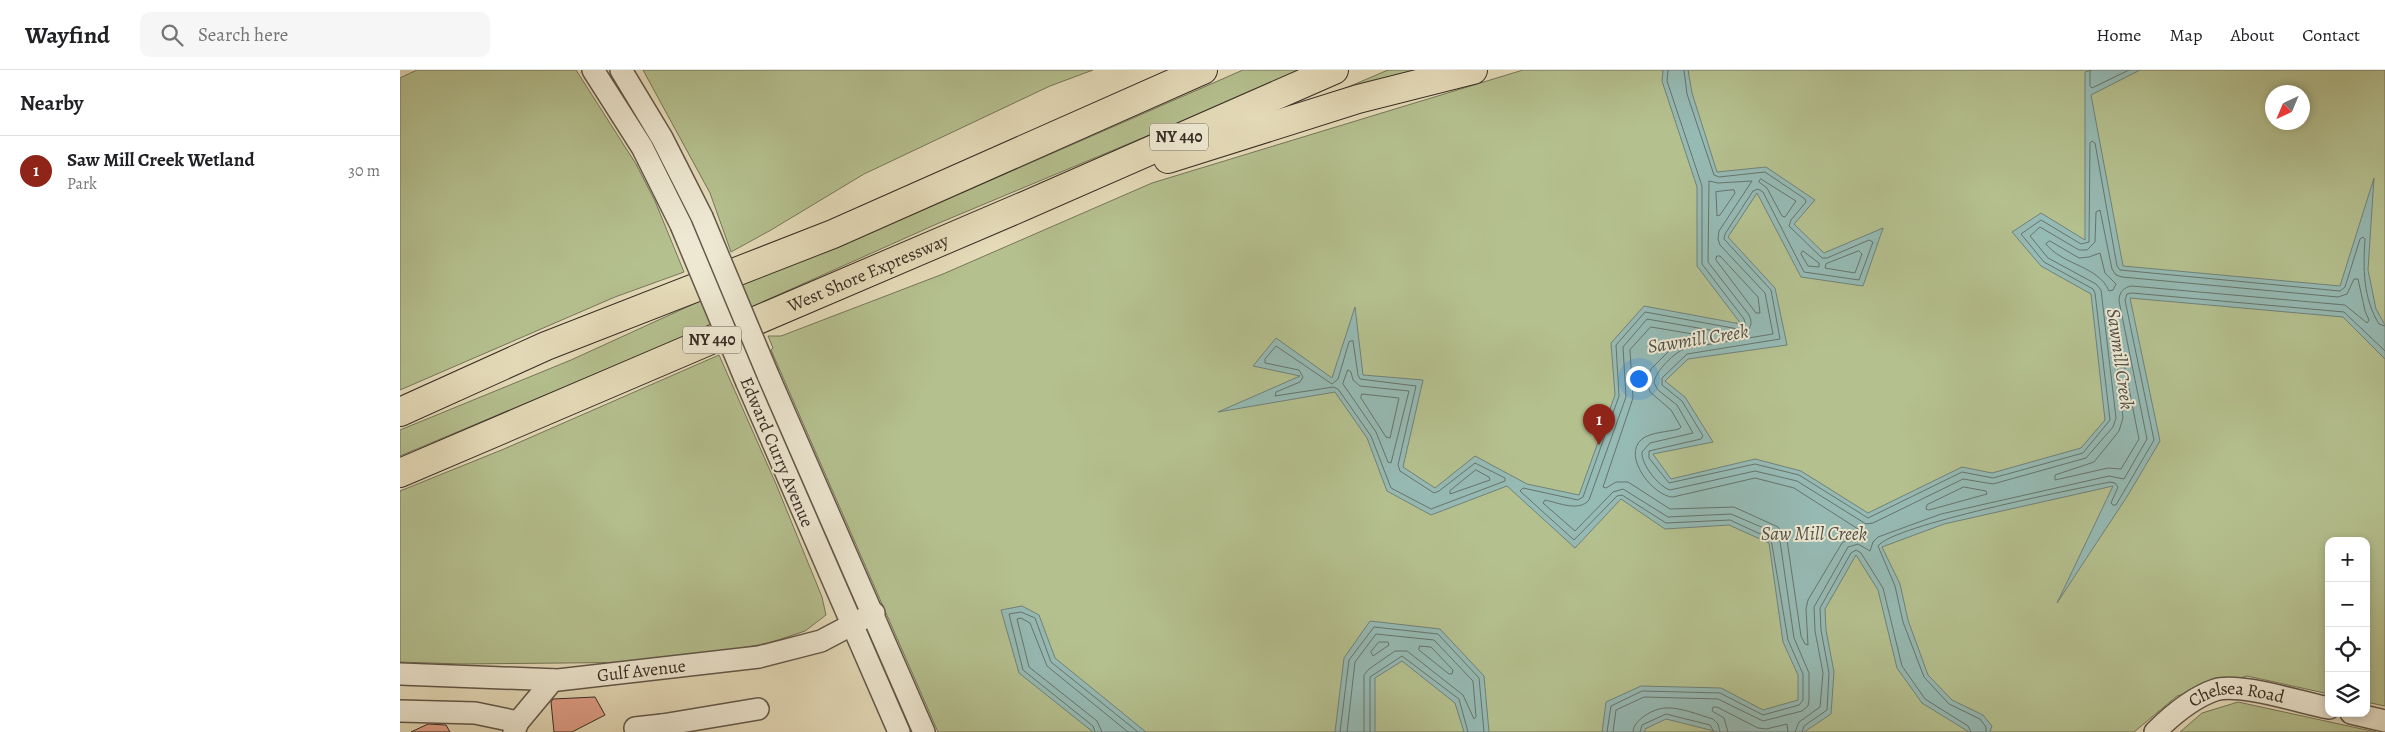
<!DOCTYPE html>
<meta charset="utf-8">
<style>
:root{--surface:#fff;--page:#f6f6f6;--text:#202124;--muted:#757577;--line:#e0e0e0;--accent:#8f2418}
body{margin:0;font-family:Alegreya,serif;background:var(--page);color:var(--text)}
.controls{position:absolute;right:15px;bottom:15px;display:grid;overflow:hidden;border-radius:10px;box-shadow:0 2px 8px #0003}
.controls button{width:45px;height:45px;display:grid;place-items:center;padding:0;border:0;border-bottom:1px solid var(--line);background:var(--surface);color:var(--text);font:25px sans-serif}
.compass{position:absolute;left:1865px;top:15px;width:45px;height:45px;border-radius:50%;background:var(--surface);box-shadow:0 2px 8px #0003;rotate:224deg}
.you{position:absolute;left:1238px;top:308px;width:18px;height:18px;margin:-12px;border:4px solid #fff;border-radius:50%;background:#1a73e8;box-shadow:0 0 0 8px #1a73e833}
.badge{display:grid;place-items:center;width:32px;height:32px;border-radius:50%;background:var(--accent);color:#fff;font-size:16px;font-weight:700}
.pin{position:absolute;translate:-50% -41px;filter:drop-shadow(0 1px 2px #0008)}
.pin::after{content:'';position:absolute;top:26px;width:18px;height:15px;background:inherit;clip-path:polygon(0 0,100% 0,50% 100%)}
.list{margin:0;padding:0;list-style:none}
h2{display:flex;justify-content:space-between;align-items:center;height:65px;margin:0;padding:0 20px;font-size:21px}
h2 small{font-size:16px;font-weight:400;color:var(--muted)}
.list li{display:grid;grid-template-columns:32px 1fr auto;gap:15px;align-items:center;box-sizing:border-box;height:70px;padding:0 20px;border-top:1px solid var(--line)}
.list b{display:block;font-size:19px;white-space:nowrap}
.list p{margin:0;font-size:16px;white-space:nowrap;color:var(--muted)}
.list em{font-size:16px;font-style:normal;color:var(--muted)}
.icon{flex:none;width:28px;height:28px;fill:none;stroke:currentColor;stroke-width:2;stroke-linecap:round;stroke-linejoin:round}
.map{position:relative;flex:none;width:1985px;height:662px;overflow:hidden}
header{display:flex;align-items:center;gap:30px;box-sizing:border-box;height:70px;padding:0 25px;background:var(--surface);border-bottom:1px solid var(--line)}
header strong{font-size:24px}
nav{display:flex;gap:28px;margin-inline-start:auto;font-size:18px}
.search{width:350px;height:45px;background:var(--page);display:flex;align-items:center;gap:12px;box-sizing:border-box;padding:0 18px;border-radius:10px;color:var(--muted);font-size:19px}
main{display:flex}
aside{flex:1;background:var(--surface)}
.map>svg:first-child{display:block}
.green{fill:#b5c08f;stroke:#76765a;fill-rule:evenodd}
.water{fill:#96bab4;stroke:#70827b}
.lines{fill:none;stroke-linecap:round;stroke-linejoin:round}
.shore{stroke:#67746c;stroke-width:1}
.building{fill:#e2a089;stroke:#382d25}
.minor-casing{stroke:#63584a;stroke-width:24}
.highway-casing{stroke:#382d25;stroke-width:30}
.minor{stroke:#eee8d2;stroke-width:21}
.highway{stroke:#e5dbb9;stroke-width:28}
.minor-bridge-casing{stroke:#63584a;stroke-width:24;stroke-linecap:butt}
.minor-bridge{stroke:#eee8d2;stroke-width:21}
.labels{text-anchor:middle;dominant-baseline:central;stroke-width:4;stroke-linejoin:round;paint-order:stroke}
.shield{fill:#eee8d2;stroke:#6f6559;stroke-width:1}
.shield-label{font-size:16px;font-weight:bold;fill:#382d25}
.street-label{font-size:18px;fill:#382d25;stroke:#eee8d2}
.water-label{font-size:19px;font-style:italic;fill:#505049;stroke:#eee8d2}
</style>
<header>
<strong>Wayfind</strong>
<div class="search"><svg class="icon" aria-label="search" viewBox="0 0 24 24"><circle cx="10" cy="10" r="6"/><path d="M15 15l6 6"/></svg>Search here</div>
<nav><a>Home</a><a>Map</a><a>About</a><a>Contact</a></nav>
</header>
<main>
<aside>
<h2>Nearby<small></small></h2>
<ul class="list">
<li><span class="badge">1</span><div><b>Saw Mill Creek Wetland</b><p>Park</p></div><em>30 m</em></li>
</ul>
</aside>
<div class="map">
<svg width="1985" height="662" viewBox="0 0 1985 662">
<rect width="100%" height="100%" fill="#e5dbb9"/>
<filter id="stains"><feTurbulence type="fractalNoise" baseFrequency=".004" numOctaves="4"/><feColorMatrix values="0 0 0 0 .2 0 0 0 0 .09 0 0 0 0 .02 0 0 0 .5 -.17"/></filter>
<radialGradient id="worn" r=".72"><stop offset=".6" stop-color="#630" stop-opacity="0"/><stop offset="1" stop-color="#630" stop-opacity=".3"/></radialGradient>
<g class="green">
<path d="M17,0H176L236,94L255,131L284,202L215,227L0,320V8Z"/>
<path d="M243,0H693L650,16L464,104L371,160L331,182L310,123Z"/>
<path d="M843,0H905L539,153L295,262L0,386V360L171,290L357,205L454,170Z"/>
<path d="M988,0H1049L927,26Z"/>
<path d="M1123,0H1263V2L1289,4L1288,0H1985V636L1966,632V471H1929V624L1847,606L1777,626L1734,662H538L371,280L373,278L368,266H381L543,204L752,113ZM1872,22H1902V52H1872Z"/>
<path d="M319,285L376,414L422,527L426,545L405,561L369,573L263,592L62,594L0,592V421L104,379Z"/>
<path d="M364,321L447,502L441,505Z"/>
<path d="M1838,632L1976,662H1780L1802,643Z"/>
</g>
<g class="water">
<path d="M1263,0H1288L1292,23L1317,102L1366,97L1415,130L1394,154L1424,183L1483,158L1463,216L1401,207L1357,123L1328,167L1375,218L1387,275L1288,289L1265,311L1285,327L1313,372L1253,384L1271,409L1355,389L1401,401L1468,443L1562,397L1592,403L1681,378L1705,350L1691,224L1641,196L1612,162L1641,143L1685,170V2L1692,0H1740L1691,25L1723,196L1940,216L1974,108L1968,200L1976,239L1985,255V289L1943,247L1730,228L1760,371L1728,425L1657,533L1713,416L1544,454L1482,477L1500,514L1508,550L1528,605L1552,630L1583,645L1592,656L1590,662H1569L1522,633L1497,598L1478,520L1456,485L1425,539L1426,560L1434,602L1431,644L1404,662H1318L1266,649L1245,659V662H1202L1206,632L1241,616L1321,618L1363,640L1398,630V605L1383,572L1369,473L1329,455L1265,459L1221,429L1175,478L1107,416L1031,445L987,421L967,368L935,322L818,342L900,306L853,296L876,268L932,308L955,237L963,305L1023,310L1003,397L1035,418L1075,386L1127,414L1179,425L1215,325L1211,273L1244,236L1341,254L1297,196V117L1262,11Z"/>
<path d="M622,536L639,545L655,588L746,662H693L619,603L601,540Z"/>
<path d="M970,551L1040,559L1084,606L1089,662H1064L1055,633L1002,591L975,608V662H935L944,588Z"/>
</g>
<g class="lines">
<g class="shore">
<path d="M1284,0L1287,24L1314,105L1319,107L1365,102L1405,129L1406,132L1391,150L1389,156L1422,188H1427L1469,170L1473,172L1459,210L1404,202L1363,122L1358,119L1353,121L1325,164L1324,169L1371,220L1380,269L1287,284L1262,308V315L1282,331L1303,366L1301,369L1249,381V388L1269,413L1355,394L1399,405L1468,448L1562,402L1593,408L1683,383L1710,350L1695,223L1693,219L1644,192L1621,164L1641,150L1681,174L1689,172L1690,73L1692,71L1695,73L1717,196L1720,200L1940,221L1945,217L1960,169L1963,167L1965,169C1963,199 1963,228 1979,254L1985,256"/>
<path d="M1690,0V16L1692,18L1729,0"/>
<path d="M1361,109L1396,131L1385,147L1382,146L1367,118L1359,112Z"/>
<path d="M1334,120L1335,123L1320,145L1317,146L1316,122Z"/>
<path d="M1650,171L1679,188L1689,187L1700,183L1705,203L1716,214L1713,220L1709,221C1699,196 1662,195 1646,174Z"/>
<path d="M1403,181L1419,193V197L1408,196L1401,184Z"/>
<path d="M1459,181L1462,184L1455,203L1425,198L1426,194Z"/>
<path d="M1317,186H1320L1358,227L1360,243H1356L1316,190Z"/>
<path d="M1251,257L1293,264L1295,267L1276,274L1251,299L1247,310L1250,322L1271,340L1281,357L1279,359C1268,362 1251,362 1242,369C1221,386 1254,427 1273,427L1355,408L1394,418L1458,459L1468,463L1466,468L1452,467L1442,473L1408,530L1406,539L1408,575L1405,574L1401,566L1387,470L1378,457L1334,437L1270,439L1228,412H1216L1206,418L1203,417L1233,328L1230,280Z"/>
<path d="M953,271L958,305L960,309L1016,316L998,395L1000,401L1034,423L1039,421L1075,393L1105,408V411L1031,439L991,418L971,366L938,319L933,317L875,326L876,322L900,312L903,307L899,300L865,293V289L876,276L932,314L938,309L949,272Z"/>
<path d="M1717,272L1720,274L1739,369L1721,399L1708,398L1655,410V405L1694,392L1719,361L1723,348L1715,275Z"/>
<path d="M948,300L951,302L953,310L960,316L1009,321L991,393L988,392L976,362L943,314Z"/>
<path d="M962,324L999,328L990,368L986,367L961,328Z"/>
<path d="M1076,400L1089,407L1090,410L1050,424V421Z"/>
<path d="M1564,417L1586,421L1587,424L1529,440L1526,439L1527,435Z"/>
<path d="M979,572H988L989,575L973,586L971,582Z"/>
<path d="M1020,576L1031,577L1053,600L1052,604H1049L1019,580Z"/>
<path d="M695,662L693,656L623,600L609,544L621,542L635,548L651,592L738,662"/>
<path d="M702,662L697,651L629,597L617,549L621,548L630,553L647,596L728,662"/>
<path d="M940,662L949,590L974,557L1038,564L1079,608L1084,662"/>
<path d="M947,662L955,592L976,564L1034,570L1073,611L1076,647L1074,649L1063,625L1007,581H995L969,599L964,605V662"/>
<path d="M970,662V607L1002,586L1059,629L1068,662"/>
<path d="M1207,662L1211,636L1242,621L1320,623L1363,645L1399,635L1403,630V604L1388,570L1371,469L1330,450L1266,453L1222,425L1217,426L1174,470L1120,421L1123,418L1178,430L1183,427L1219,326L1216,275L1245,242L1338,259L1345,254L1344,249L1302,194V116L1267,11L1268,0"/>
<path d="M1213,662L1216,640L1244,627L1318,629L1363,651L1402,641L1408,636L1409,630V603L1394,568L1380,471L1373,462L1331,444L1268,447L1223,419L1213,422L1175,461L1143,433L1145,430C1159,433 1179,442 1189,430L1226,327L1223,277L1247,249L1338,265C1349,263 1354,255 1349,245L1308,192L1309,111L1318,113L1352,111L1319,161L1318,169L1320,175L1365,223L1373,264L1286,278C1275,282 1255,301 1254,313L1258,320L1277,335L1293,363L1250,373L1242,382C1241,394 1258,416 1270,420L1355,401L1397,411L1466,454L1473,453L1563,409L1593,414L1686,388L1713,357L1716,348L1701,220L1696,214L1648,188L1630,166L1640,157L1679,180H1687L1695,172L1696,142L1700,140L1712,199L1716,205L1722,207L1938,227L1947,224L1954,209H1958L1965,241L1969,250L1967,253L1945,235L1732,216C1724,217 1719,222 1719,231L1747,369L1724,409L1709,406L1541,444L1478,467L1473,472L1470,481L1458,474L1448,477L1414,537L1415,561L1423,603L1420,637L1399,652L1395,662"/>
<path d="M1233,662C1233,650 1254,638 1266,638C1280,637 1299,645 1313,649L1318,654L1320,662"/>
<path d="M1240,662L1242,655L1266,644L1310,655L1314,662"/>
<path d="M1328,662L1324,648L1312,641L1313,637H1317L1358,658L1366,659L1387,654L1388,662"/>
<path d="M1402,662L1404,656L1427,640L1429,603L1421,560L1420,538L1451,483L1456,480L1461,483L1483,518L1502,596L1525,629L1568,656L1571,662"/>
<path d="M1586,662V657L1580,649L1549,634L1524,607L1503,552L1495,516L1478,476C1493,455 1675,419 1710,412L1715,413L1718,417L1711,433L1713,435H1716L1754,370L1725,230L1727,224L1732,223L1944,242L1985,281"/>
</g>
</g>
<g class="building">
<path d="M195,627L205,645L172,662H154L151,632L153,629Z"/>
<path d="M28,654L46,655L50,662H11Z"/>
</g>
<g class="lines">
<defs>
<g id="minor">
<path d="M193,0L242,77L281,155"/>
<path d="M221,0L262,68L302,147"/>
<path d="M368,305L524,662"/>
<path d="M347,313L499,662"/>
<path id="s1" d="M0,604L158,610L359,587L421,571L474,543"/>
<path d="M0,641L75,643L118,652"/>
<path d="M1951,643L1985,651"/>
<path d="M235,658L262,655"/>
<path d="M114,662L118,652L153,610"/>
<path d="M263,662L262,655L358,639"/>
<path id="s2" d="M1755,662C1772,645 1792,628 1815,620C1839,612 1902,633 1929,638"/>
</g>
<g id="highway">
<path d="M768,89L958,29L1073,0"/>
<path d="M0,342L146,276L433,164L803,0"/>
<path id="s3" d="M0,403L624,136L934,0"/>
</g>
</defs>
<use href="#minor" class="minor-casing"/>
<use href="#highway" class="highway-casing"/>
<use href="#minor" class="minor"/>
<use href="#highway" class="highway"/>
<defs>
<g id="minor-bridge">
<path d="M302,147L368,305"/>
<path d="M281,155L347,313"/>
</g>
</defs>
<use href="#minor-bridge" class="minor-bridge-casing"/>
<use href="#minor-bridge" class="minor-bridge"/>
</g>
<g class="labels">
<g class="shield">
<rect x="750" y="53.5" width="58" height="27" rx="4"/>
<rect x="283" y="256.5" width="58" height="27" rx="4"/>
</g>
<g class="shield-label">
<text x="779" y="67">NY 440</text>
<text x="312" y="270">NY 440</text>
</g>
<g class="street-label">
<text stroke="none"><textPath href="#s3" startOffset="509">West Shore Expressway</textPath></text>
<text transform="translate(377 382) rotate(67)">Edward Curry Avenue</text>
<text stroke="none"><textPath href="#s1" startOffset="242">Gulf Avenue</textPath></text>
<text stroke="none"><textPath href="#s2" startOffset="95">Chelsea Road</textPath></text>
</g>
<g class="water-label">
<text transform="translate(1298 269) rotate(-9)">Sawmill Creek</text>
<text transform="translate(1720 289) rotate(82)">Sawmill Creek</text>
<text x="1414" y="464">Saw Mill Creek</text>
</g>
</g>
<rect width="100%" height="100%" filter="url(#stains)"/>
<rect width="100%" height="100%" fill="url(#worn)"/>
</svg>
<div class="controls">
<button>+</button>
<button>−</button>
<button><svg class="icon" aria-label="locate" viewBox="0 0 24 24"><circle cx="12" cy="12" r="6"/><path d="M12 2v4M12 18v4M2 12h4M18 12h4"/></svg></button>
<button><svg class="icon" aria-label="layers" viewBox="0 0 24 24"><path d="M12 4l9 5-9 5-9-5zM3 14l9 5 9-5"/></svg></button>
</div>
<svg class="compass" viewBox="-18 -18 36 36"><path d="M0-13l5 13h-10z" fill="#e53935"/><path d="M0 13l5-13h-10z" fill="#757577"/></svg>
<div class="you"></div>
<div class="pin badge" style="left:1199px;top:375px">1</div>
</div>
</main>
